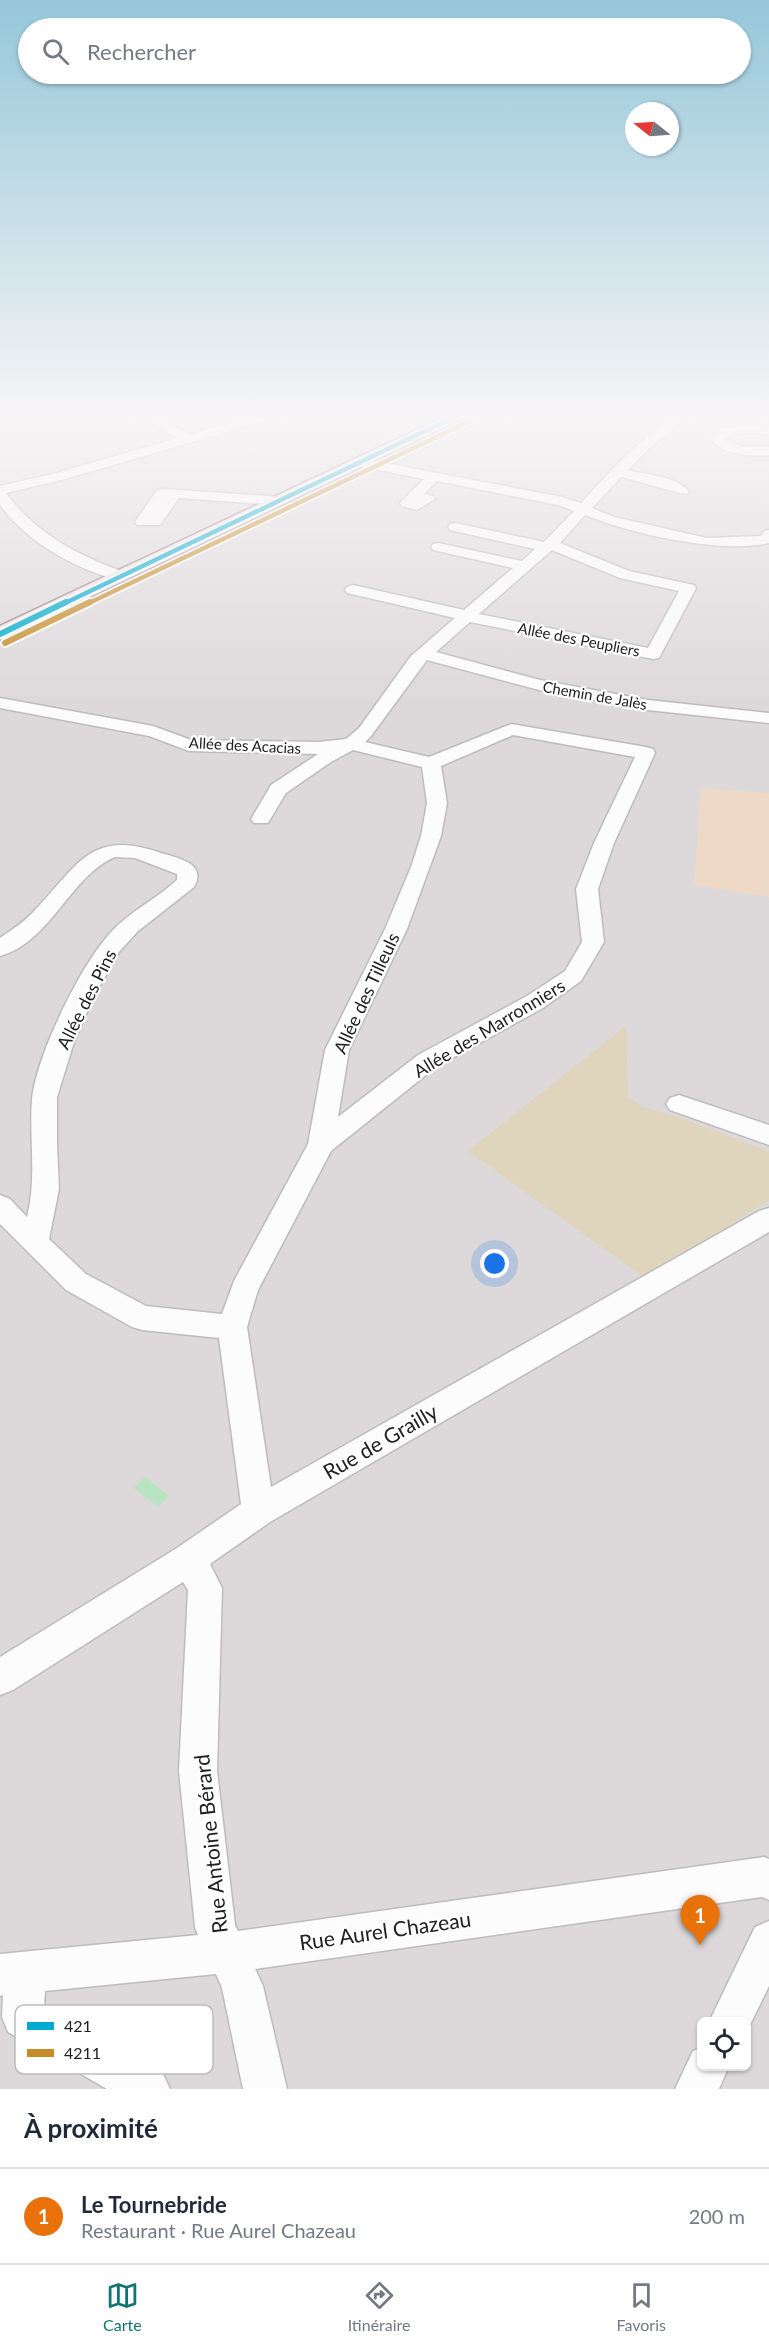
<!DOCTYPE html>
<html lang="fr">
<meta charset="utf-8">
<style>
:root{--surface:#fff;--page:#f2f2f3;--text:#1f2937;--muted:#747a83;--line:#e0e1e3;--accent:#0f766e}
body{margin:0;font-family:Lato,sans-serif;background:var(--page);color:var(--text)}
.controls{position:absolute;right:18px;bottom:18px;display:grid;overflow:hidden;border-radius:9px;box-shadow:0 2px 4px #0004}
.controls button{width:54px;height:54px;display:grid;place-items:center;padding:0;border:0;border-bottom:2px solid var(--line);background:var(--surface);color:var(--text);font:30px sans-serif}
.compass{position:absolute;left:625px;top:102px;width:54px;height:54px;border-radius:50%;background:var(--surface);box-shadow:0 2px 4px #0004;rotate:287deg}
.you{position:absolute;left:495px;top:1264px;width:21px;height:21px;margin:-15px;border:4px solid #fff;border-radius:50%;background:#1a73e8;box-shadow:0 0 0 9px #1a73e833}
.badge{display:grid;place-items:center;width:39px;height:39px;border-radius:50%;background:var(--accent);color:#fff;font-size:20px;font-weight:700}
.pin{position:absolute;translate:-50% -50px;filter:drop-shadow(0 2px 3px #0008)}
.pin::after{content:'';position:absolute;top:32px;width:21px;height:18px;background:inherit;clip-path:polygon(0 0,100% 0,50% 100%)}
.list{margin:0;padding:0;list-style:none}
h2{display:flex;justify-content:space-between;align-items:center;height:78px;margin:0;padding:0 24px;font-size:26px}
h2 small{font-size:20px;font-weight:400;color:var(--muted)}
.list li{display:grid;grid-template-columns:39px 1fr auto;gap:18px;align-items:center;box-sizing:border-box;height:96px;padding:0 24px;border-top:2px solid var(--line)}
.list b{display:block;font-size:22px;white-space:nowrap}
.list p{margin:0;font-size:20px;white-space:nowrap;color:var(--muted)}
.list em{font-size:20px;font-style:normal;color:var(--muted)}
.icon{flex:none;width:33px;height:33px;fill:none;stroke:currentColor;stroke-width:2;stroke-linecap:round;stroke-linejoin:round}
.map{position:relative;flex:none;width:769px;height:2089px;overflow:hidden}
.search{position:absolute;background:var(--surface);box-shadow:0 2px 4px #0004;left:18px;right:18px;top:18px;height:66px;display:flex;align-items:center;gap:15px;box-sizing:border-box;padding:0 21px;border-radius:33px;color:var(--muted);font-size:22px}
.sheet{height:174px;background:var(--surface)}
nav{display:flex;justify-content:space-around;align-items:center;box-sizing:border-box;height:84px;border-top:2px solid var(--line);background:var(--surface);font-size:16px;color:var(--muted)}
nav a{display:grid;justify-items:center;gap:3px}
nav .on{color:var(--accent)}
.map>svg:first-child{display:block}
.residential{fill:#ddd9db;fill-rule:evenodd}
.grass{fill:#eed9c6}
.forest{fill:#dfd4bc}
.water{fill:#b9e4c3}
.lines{fill:none;stroke-linecap:round;stroke-linejoin:round}
.minor-casing{stroke:#bebbbc;stroke-width:3}
.major-casing{stroke:#a5848e;stroke-width:3}
.minor{fill:#fcfcfc;fill-rule:evenodd}
.major{fill:#f1e5ea;fill-rule:evenodd}
.bus-1-far1-casing{stroke:#fff;stroke-width:8}
.bus-1-casing{stroke:#fff;stroke-width:10}
.bus-2-far1-casing{stroke:#fff;stroke-width:8}
.bus-2-casing{stroke:#fff;stroke-width:10}
.bus-1-far1{stroke:#00a9ce;stroke-width:4.5}
.bus-1{stroke:#00a9ce;stroke-width:6}
.bus-2-far1{stroke:#c68c2a;stroke-width:4.5}
.bus-2{stroke:#c68c2a;stroke-width:6}
.labels{text-anchor:middle;dominant-baseline:central;stroke-width:4.5;stroke-linejoin:round;paint-order:stroke}
.far-street-label{font-size:15px;fill:#202020;stroke:#fff}
.street-label{font-size:18px;fill:#202020;stroke:#fff}
.near-street-label{font-size:21px;fill:#202020;stroke:#fff}
.key{fill:#fff;stroke:#bcbcbc;stroke-width:1.5}
.key-label{font-size:16px;fill:#202020}
</style>
<div class="map">
<svg width="769" height="2089" viewBox="0 0 769 2089">
<rect width="100%" height="100%" fill="#eee8ea"/>
<path class="residential" d="M0,412H769V2089H0ZM702,2022H746V2066H702Z"/>
<path class="grass" d="M701,788L769,793V897L694,885Z"/>
<path class="forest" d="M626,1026L628,1096L642,1107L678,1117L769,1151V1200L645,1278L468,1151Z"/>
<path class="water" d="M145,1477L169,1496L158,1507L134,1488Z"/>
<g class="lines">
<defs>
<g id="minor">
<path d="M128,412H143L190,434L269,412H287L285,415L65,479L6,493C37,535 78,555 126,573L129,576L126,579L121,581C75,569 28,543 0,505V486L57,473L177,438Z"/>
<path d="M681,412H695L648,449L628,470C646,475 675,476 689,491L687,494C682,495 632,479 621,477L592,508L614,517L707,538L761,536L764,531L769,530V543C720,554 632,534 585,515L560,543L629,571L694,585L696,588L659,658L653,659L470,622L436,652L540,680L648,700L769,713V723L648,710L539,690L427,660L371,736L365,742L429,757L511,724L646,747L653,749L655,753L614,843L598,889L604,942L581,981L543,1008L436,1067L331,1151L258,1290L247,1327L271,1487L759,1211L769,1208V1232L270,1522L210,1564L222,1588L217,1771L235,1925L238,1931L764,1857L769,1859V1900L762,1897L255,1969L263,1986L287,2089H243L222,1988L216,1974L45,1991L44,2006L163,2074L170,2089H107L8,2032L2,2017L3,1995L0,1996V1954L198,1935L195,1927L179,1771L188,1590L183,1582L13,1690L0,1695V1657L177,1548L241,1504L219,1338L142,1330L132,1327L66,1290L0,1224V1195L10,1199L27,1217C37,1178 29,1138 32,1099C37,1054 81,964 112,931C131,911 156,899 177,880V874L135,858L115,857C71,875 50,943 0,956V938C13,929 26,921 36,909C77,866 91,829 158,852C168,855 180,858 189,863C198,868 200,878 194,887L137,932L119,952L93,998L74,1042L57,1097V1145L59,1189L49,1239L86,1274L146,1306L222,1314L234,1281L308,1144L325,1050L385,929L411,867L421,836L427,803L422,767L353,750L331,762L286,793L268,823H254L251,819L271,785L318,754L189,751L149,736L0,708V698L153,726L191,740L318,742L346,739L359,728L411,656L455,618L347,593L345,590L347,587L353,585L464,610L513,568L433,550L431,547L433,544L438,543L522,561L535,549L450,530L448,527L450,524L455,523L544,542L574,511L558,505L437,481L424,494L433,496L435,499L417,510L402,506L400,503L424,479L354,465L352,462L354,459L359,458L562,497L581,503C612,470 642,436 681,412ZM552,550L620,578L679,591L648,648L479,614ZM513,735L635,757L594,843L576,889L582,942L565,971L527,996L418,1055L338,1117L349,1050L407,929L441,836L447,803L441,766Z"/>
<path d="M752,425L769,427V435L752,433L730,435L725,440L742,447H769V455C750,456 726,456 712,441L721,428Z"/>
<path d="M162,489L269,496L284,498L286,501L279,505L179,498L160,525H137L135,522L137,519L157,490Z"/>
<path d="M679,1095L769,1125V1145L670,1110L666,1104L670,1098Z"/>
<path d="M769,1921V1986L746,2033V2022H709L755,1927Z"/>
<path d="M702,2047V2066H729L719,2089H675L693,2051Z"/>
</g>
<path id="major" d="M454,412H473L470,415L0,640V626Z"/>
</defs>
<use href="#minor" class="minor-casing"/>
<use href="#major" class="major-casing"/>
<use href="#minor" class="minor"/>
<use href="#major" class="major"/>
<defs>
<path id="bus-1-far1" d="M63,604L465,412"/>
<path id="bus-1" d="M0,634L66,602"/>
<path id="bus-2-far1" d="M87,604L470,421"/>
<path id="bus-2" d="M5,643L90,602"/>
</defs>
<use href="#bus-1-far1" class="bus-1-far1-casing"/>
<use href="#bus-1" class="bus-1-casing"/>
<use href="#bus-2-far1" class="bus-2-far1-casing"/>
<use href="#bus-2" class="bus-2-casing"/>
<use href="#bus-1-far1" class="bus-1-far1"/>
<use href="#bus-1" class="bus-1"/>
<use href="#bus-2-far1" class="bus-2-far1"/>
<use href="#bus-2" class="bus-2"/>
</g>
<linearGradient id="sky" x2="0" y2="1"><stop stop-color="#95c7d9"/><stop offset="0.59" stop-color="#f7f5f6"/><stop offset="1" stop-color="#f7f5f6" stop-opacity="0"/></linearGradient>
<rect width="769" height="704" fill="url(#sky)"/>
<g class="labels">
<g class="far-street-label">
<text transform="translate(579 639) rotate(11)">Allée des Peupliers</text>
<text transform="translate(595 695) rotate(10)">Chemin de Jalès</text>
<text transform="translate(245 745) rotate(3)">Allée des Acacias</text>
</g>
<g class="street-label">
<text transform="translate(366 993) rotate(-65)">Allée des Tilleuls</text>
<text transform="translate(86 999) rotate(-63)">Allée des Pins</text>
<text transform="translate(489 1028) rotate(-31)">Allée des Marronniers</text>
</g>
<g class="near-street-label">
<text transform="translate(380 1441) rotate(-30)">Rue de Grailly</text>
<text transform="translate(210 1844) rotate(-96)">Rue Antoine Bérard</text>
<text transform="translate(385 1930) rotate(-8)">Rue Aurel Chazeau</text>
</g>
</g>
<rect x="15" y="2005" width="198" height="69" rx="9" class="key"/>
<rect x="27" y="2022" width="27" height="8" fill="#00a9ce"/>
<rect x="27" y="2049" width="27" height="8" fill="#c68c2a"/>
<g class="key-label">
<text x="64" y="2032">421</text>
<text x="64" y="2059">4211</text>
</g>
</svg>
<div class="controls">
<button><svg class="icon" aria-label="locate" viewBox="0 0 24 24"><circle cx="12" cy="12" r="6"/><path d="M12 2v4M12 18v4M2 12h4M18 12h4"/></svg></button>
</div>
<svg class="compass" viewBox="-18 -18 36 36"><path d="M0-13l5 13h-10z" fill="#e53935"/><path d="M0 13l5-13h-10z" fill="#747a83"/></svg>
<div class="you"></div>
<div class="pin badge" style="left:700px;top:1945px;background:#e8710a">1</div>
<div class="search"><svg class="icon" aria-label="search" viewBox="0 0 24 24"><circle cx="10" cy="10" r="6"/><path d="M15 15l6 6"/></svg>Rechercher</div>
</div>
<section class="sheet">
<h2>À proximité<small></small></h2>
<ul class="list">
<li><span class="badge" style="background:#e8710a">1</span><div><b>Le Tournebride</b><p>Restaurant · Rue Aurel Chazeau</p></div><em>200 m</em></li>
</ul>
</section>
<nav>
<a class="on"><svg class="icon" aria-label="map" viewBox="0 0 24 24"><path d="M3 6l6-2 6 2 6-2v14l-6 2-6-2-6 2zM9 4v14M15 6v14"/></svg>Carte</a>
<a><svg class="icon" aria-label="directions" viewBox="0 0 24 24"><path d="M12 3l9 9-9 9-9-9zM9 14v-3h6M13 9l2 2-2 2"/></svg>Itinéraire</a>
<a><svg class="icon" aria-label="saved" viewBox="0 0 24 24"><path d="M7 4h10v16l-5-4-5 4z"/></svg>Favoris</a>
</nav>
